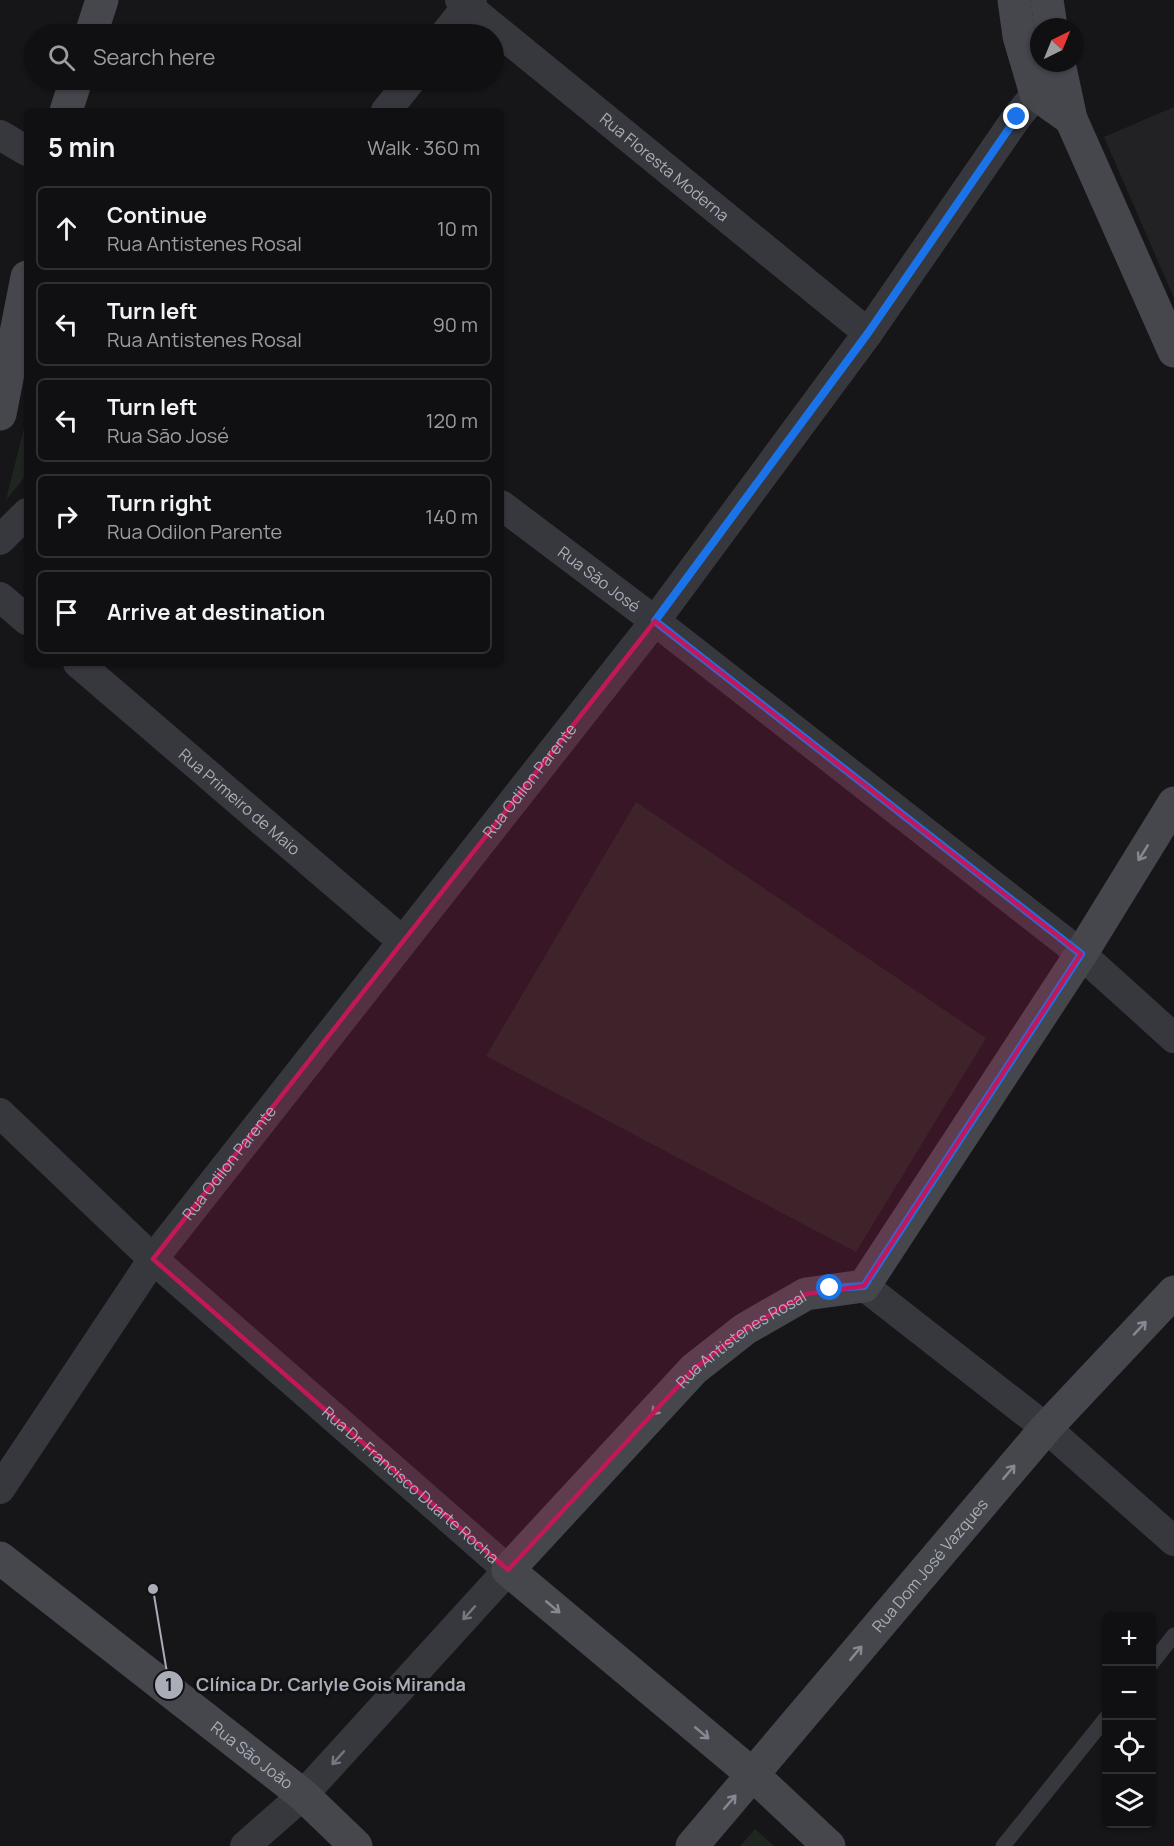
<!DOCTYPE html>
<meta charset="utf-8">
<style>
:root{--surface:#101012;--page:#1e1e20;--text:#f1f3f6;--muted:#9c9d9f;--line:#303032}
body{margin:0;font-family:Manrope,sans-serif;background:var(--page);color:var(--text)}
.controls{position:absolute;right:18px;bottom:18px;display:grid;overflow:hidden;border-radius:9px;box-shadow:0 2px 4px #0004}
.controls button{width:54px;height:54px;display:grid;place-items:center;padding:0;border:0;border-bottom:2px solid var(--line);background:var(--surface);color:var(--text);font:30px sans-serif}
.compass{position:absolute;left:1030px;top:18px;width:54px;height:54px;border-radius:50%;background:var(--surface);box-shadow:0 2px 4px #0004;rotate:43deg}
.stop{position:absolute;width:18px;height:18px;margin:-14px;border:4px solid #1a73e8;border-radius:50%;background:#fff}
.stop.end{background:#1a73e8;border-color:#fff;box-shadow:0 2px 6px #0008}
.list{margin:0;padding:0;list-style:none}
h2{display:flex;justify-content:space-between;align-items:center;height:78px;margin:0;padding:0 24px;font-size:26px}
h2 small{font-size:20px;font-weight:400;color:var(--muted)}
.list li{display:grid;grid-template-columns:39px 1fr auto;gap:18px;align-items:center;box-sizing:border-box;height:84px;margin:0 12px 12px;padding:0 12px;border:2px solid var(--line);border-radius:9px}
.list b{display:block;font-size:22px;white-space:nowrap}
.list p{margin:0;font-size:20px;white-space:nowrap;color:var(--muted)}
.list em{font-size:20px;font-style:normal;color:var(--muted)}
.icon{flex:none;width:33px;height:33px;fill:none;stroke:currentColor;stroke-width:2;stroke-linecap:round;stroke-linejoin:round}
.map{position:relative;flex:none;width:1174px;height:1846px;overflow:hidden}
.search{position:absolute;background:var(--surface);box-shadow:0 2px 4px #0004;left:24px;top:24px;width:480px;height:66px;display:flex;align-items:center;gap:15px;box-sizing:border-box;padding:0 21px;border-radius:33px;color:var(--muted);font-size:22px}
.panel{position:absolute;background:var(--surface);box-shadow:0 2px 4px #0004;left:24px;top:108px;width:480px;height:558px;border-radius:9px}
.map>svg:first-child{display:block}
.built{fill:#222225}
.green{fill:#1e261f}
.lines{fill:none;stroke-linecap:round;stroke-linejoin:round}
.lane{stroke:#37383d;stroke-width:15}
.street{stroke:#37383d;stroke-width:30}
.secondary{stroke:#45474d;stroke-width:33}
.oneway{stroke:#858993}
.oneway2{stroke:#757881}
.route{stroke:#1a73e8;stroke-width:8}
.marked{fill:#c2185b;fill-opacity:0.2;stroke:#c2185b;stroke-width:4.5;stroke-linejoin:round}
.labels{text-anchor:middle;dominant-baseline:central;stroke-width:6;stroke-linejoin:round;paint-order:stroke}
.street-label{font-size:16px;fill:#a8adb8;stroke:#111113}
.leader{fill:none;stroke:#a8adb8;stroke-width:2}
.callout-dot{fill:#a8adb8;stroke:#111113;stroke-width:2}
.mark-label{font-size:18px;text-anchor:middle;font-weight:bold;fill:#111}
.callout-label{font-size:18px;text-anchor:middle;font-weight:bold;fill:#a8adb8;stroke:#111113;stroke-width:6;stroke-linejoin:round;paint-order:stroke}
</style>
<div class="map">
<svg width="1174" height="1846" viewBox="0 0 1174 1846">
<rect width="100%" height="100%" fill="#161618"/>
<path class="built" d="M1174,107V298L1104,137Z"/>
<g class="green">
<path d="M27,416V474L6,500Z"/>
<path d="M636,802L986,1038L856,1252L486,1056Z"/>
<path d="M755,1829L774,1846H740Z"/>
</g>
<g class="lines">
<g class="lane">
<path d="M1152,1663L1174,1635"/>
<path d="M1003,1846L1106,1718"/>
</g>
<g class="street">
<path id="s1" d="M460,0L868,333"/>
<path d="M445,34L472,0"/>
<path d="M386,111L411,80"/>
<path d="M0,135L27,151"/>
<path id="s2" d="M501,505L655,621L1081,954L1174,1038"/>
<path d="M0,540L27,513"/>
<path d="M0,597L27,620"/>
<path id="s3" d="M78,663L401,940"/>
<path id="s4" d="M0,1113L153,1259L508,1570L303,1795L245,1846"/>
<path d="M864,1286L1046,1428L1174,1541"/>
<path id="s5" d="M0,1489L153,1259L655,621L868,333L1017,117L1036,94L1058,80"/>
</g>
<g class="secondary">
<path d="M1014,0L1019,36L1036,94L1071,119"/>
<path d="M1047,0L1051,27"/>
<path d="M91,34L102,0"/>
<path d="M1059,63L1071,119L1174,351"/>
<path d="M66,111L76,80"/>
<path d="M0,414L27,277"/>
<path id="s6" d="M0,1558L303,1795L356,1846"/>
<path id="s7" d="M692,1846L1046,1428L1174,1292"/>
<path id="s8" d="M829,1846L753,1775L508,1570L694,1369L745,1329L806,1294L864,1286L1081,954L1174,803"/>
</g>
</g>
<defs><path id="oneway-shaft" d="M-6 0H5M1.5-3L5.5 0L1.5 3" fill="none" stroke-width="1.6" stroke-linecap="round" stroke-linejoin="round" transform="scale(1.5)"/></defs>
<g class="oneway">
<use href="#oneway-shaft" transform="translate(1143 853) rotate(122)"/>
<use href="#oneway-shaft" transform="translate(1140 1328) rotate(-47)"/>
<use href="#oneway-shaft" transform="translate(658 1408) rotate(133)"/>
<use href="#oneway-shaft" transform="translate(1009 1472) rotate(-50)"/>
<use href="#oneway-shaft" transform="translate(553 1607) rotate(40)"/>
<use href="#oneway-shaft" transform="translate(856 1653) rotate(-50)"/>
<use href="#oneway-shaft" transform="translate(702 1733) rotate(40)"/>
<use href="#oneway-shaft" transform="translate(730 1802) rotate(-49)"/>
</g>
<g class="oneway2">
<use href="#oneway-shaft" transform="translate(469 1613) rotate(132)"/>
<use href="#oneway-shaft" transform="translate(338 1758) rotate(132)"/>
</g>
<g class="lines">
<path class="route" d="M830,1288L864,1286L1081,954L655,621L868,333L1017,117"/>
</g>
<path class="marked" d="M655,621L1081,954L864,1286L806,1294L745,1329L694,1369L508,1570L153,1259Z"/>
<g class="labels">
<g class="street-label">
<text stroke="none"><textPath href="#s1" startOffset="264">Rua Floresta Moderna</textPath></text>
<text stroke="none"><textPath href="#s2" startOffset="123">Rua São José</textPath></text>
<text stroke="none"><textPath href="#s5" startOffset="885">Rua Odilon Parente</textPath></text>
<text stroke="none"><textPath href="#s3" startOffset="213">Rua Primeiro de Maio</textPath></text>
<text stroke="none"><textPath href="#s5" startOffset="399">Rua Odilon Parente</textPath></text>
<text stroke="none"><textPath href="#s8" startOffset="753">Rua Antistenes Rosal</textPath></text>
<text stroke="none"><textPath href="#s4" startOffset="554">Rua Dr. Francisco Duarte Rocha</textPath></text>
<text stroke="none"><textPath href="#s7" startOffset="368">Rua Dom José Vazques</textPath></text>
<text stroke="none"><textPath href="#s6" startOffset="320">Rua São João</textPath></text>
</g>
</g>
<path class="leader" d="M153 1589L169 1685"/>
<g class="callout-dot">
<circle cx="153" cy="1589" r="6"/>
<circle cx="169" cy="1685" r="15"/>
</g>
<g class="mark-label">
<text x="169" y="1691">1</text>
</g>
<g class="callout-label">
<text x="331" y="1691">Clínica Dr. Carlyle Gois Miranda</text>
</g>
</svg>
<div class="controls">
<button>+</button>
<button>−</button>
<button><svg class="icon" aria-label="locate" viewBox="0 0 24 24"><circle cx="12" cy="12" r="6"/><path d="M12 2v4M12 18v4M2 12h4M18 12h4"/></svg></button>
<button><svg class="icon" aria-label="layers" viewBox="0 0 24 24"><path d="M12 4l9 5-9 5-9-5zM3 14l9 5 9-5"/></svg></button>
</div>
<svg class="compass" viewBox="-18 -18 36 36"><path d="M0-13l5 13h-10z" fill="#e53935"/><path d="M0 13l5-13h-10z" fill="#9c9d9f"/></svg>
<div class="stop" style="left:830px;top:1288px"></div>
<div class="stop end" style="left:1017px;top:117px"></div>
<div class="search"><svg class="icon" aria-label="search" viewBox="0 0 24 24"><circle cx="10" cy="10" r="6"/><path d="M15 15l6 6"/></svg>Search here</div>
<section class="panel">
<h2>5 min<small>Walk · 360 m</small></h2>
<ul class="list">
<li><svg class="icon" aria-label="ahead" viewBox="0 0 24 24"><path d="M12 20V5M6 11l6-6 6 6"/></svg><div><b>Continue</b><p>Rua Antistenes Rosal</p></div><em>10 m</em></li>
<li><svg class="icon" aria-label="left" viewBox="0 0 24 24"><path d="M17 20v-9H6M10 6l-5 5 5 5"/></svg><div><b>Turn left</b><p>Rua Antistenes Rosal</p></div><em>90 m</em></li>
<li><svg class="icon" aria-label="left" viewBox="0 0 24 24"><path d="M17 20v-9H6M10 6l-5 5 5 5"/></svg><div><b>Turn left</b><p>Rua São José</p></div><em>120 m</em></li>
<li><svg class="icon" aria-label="right" viewBox="0 0 24 24"><path d="M7 20v-9h11M14 6l5 5-5 5"/></svg><div><b>Turn right</b><p>Rua Odilon Parente</p></div><em>140 m</em></li>
<li><svg class="icon" aria-label="arrive" viewBox="0 0 24 24"><path d="M6 21V4h12l-3 4 3 4H6"/></svg><div><b>Arrive at destination</b></div></li>
</ul>
</section>
</div>
